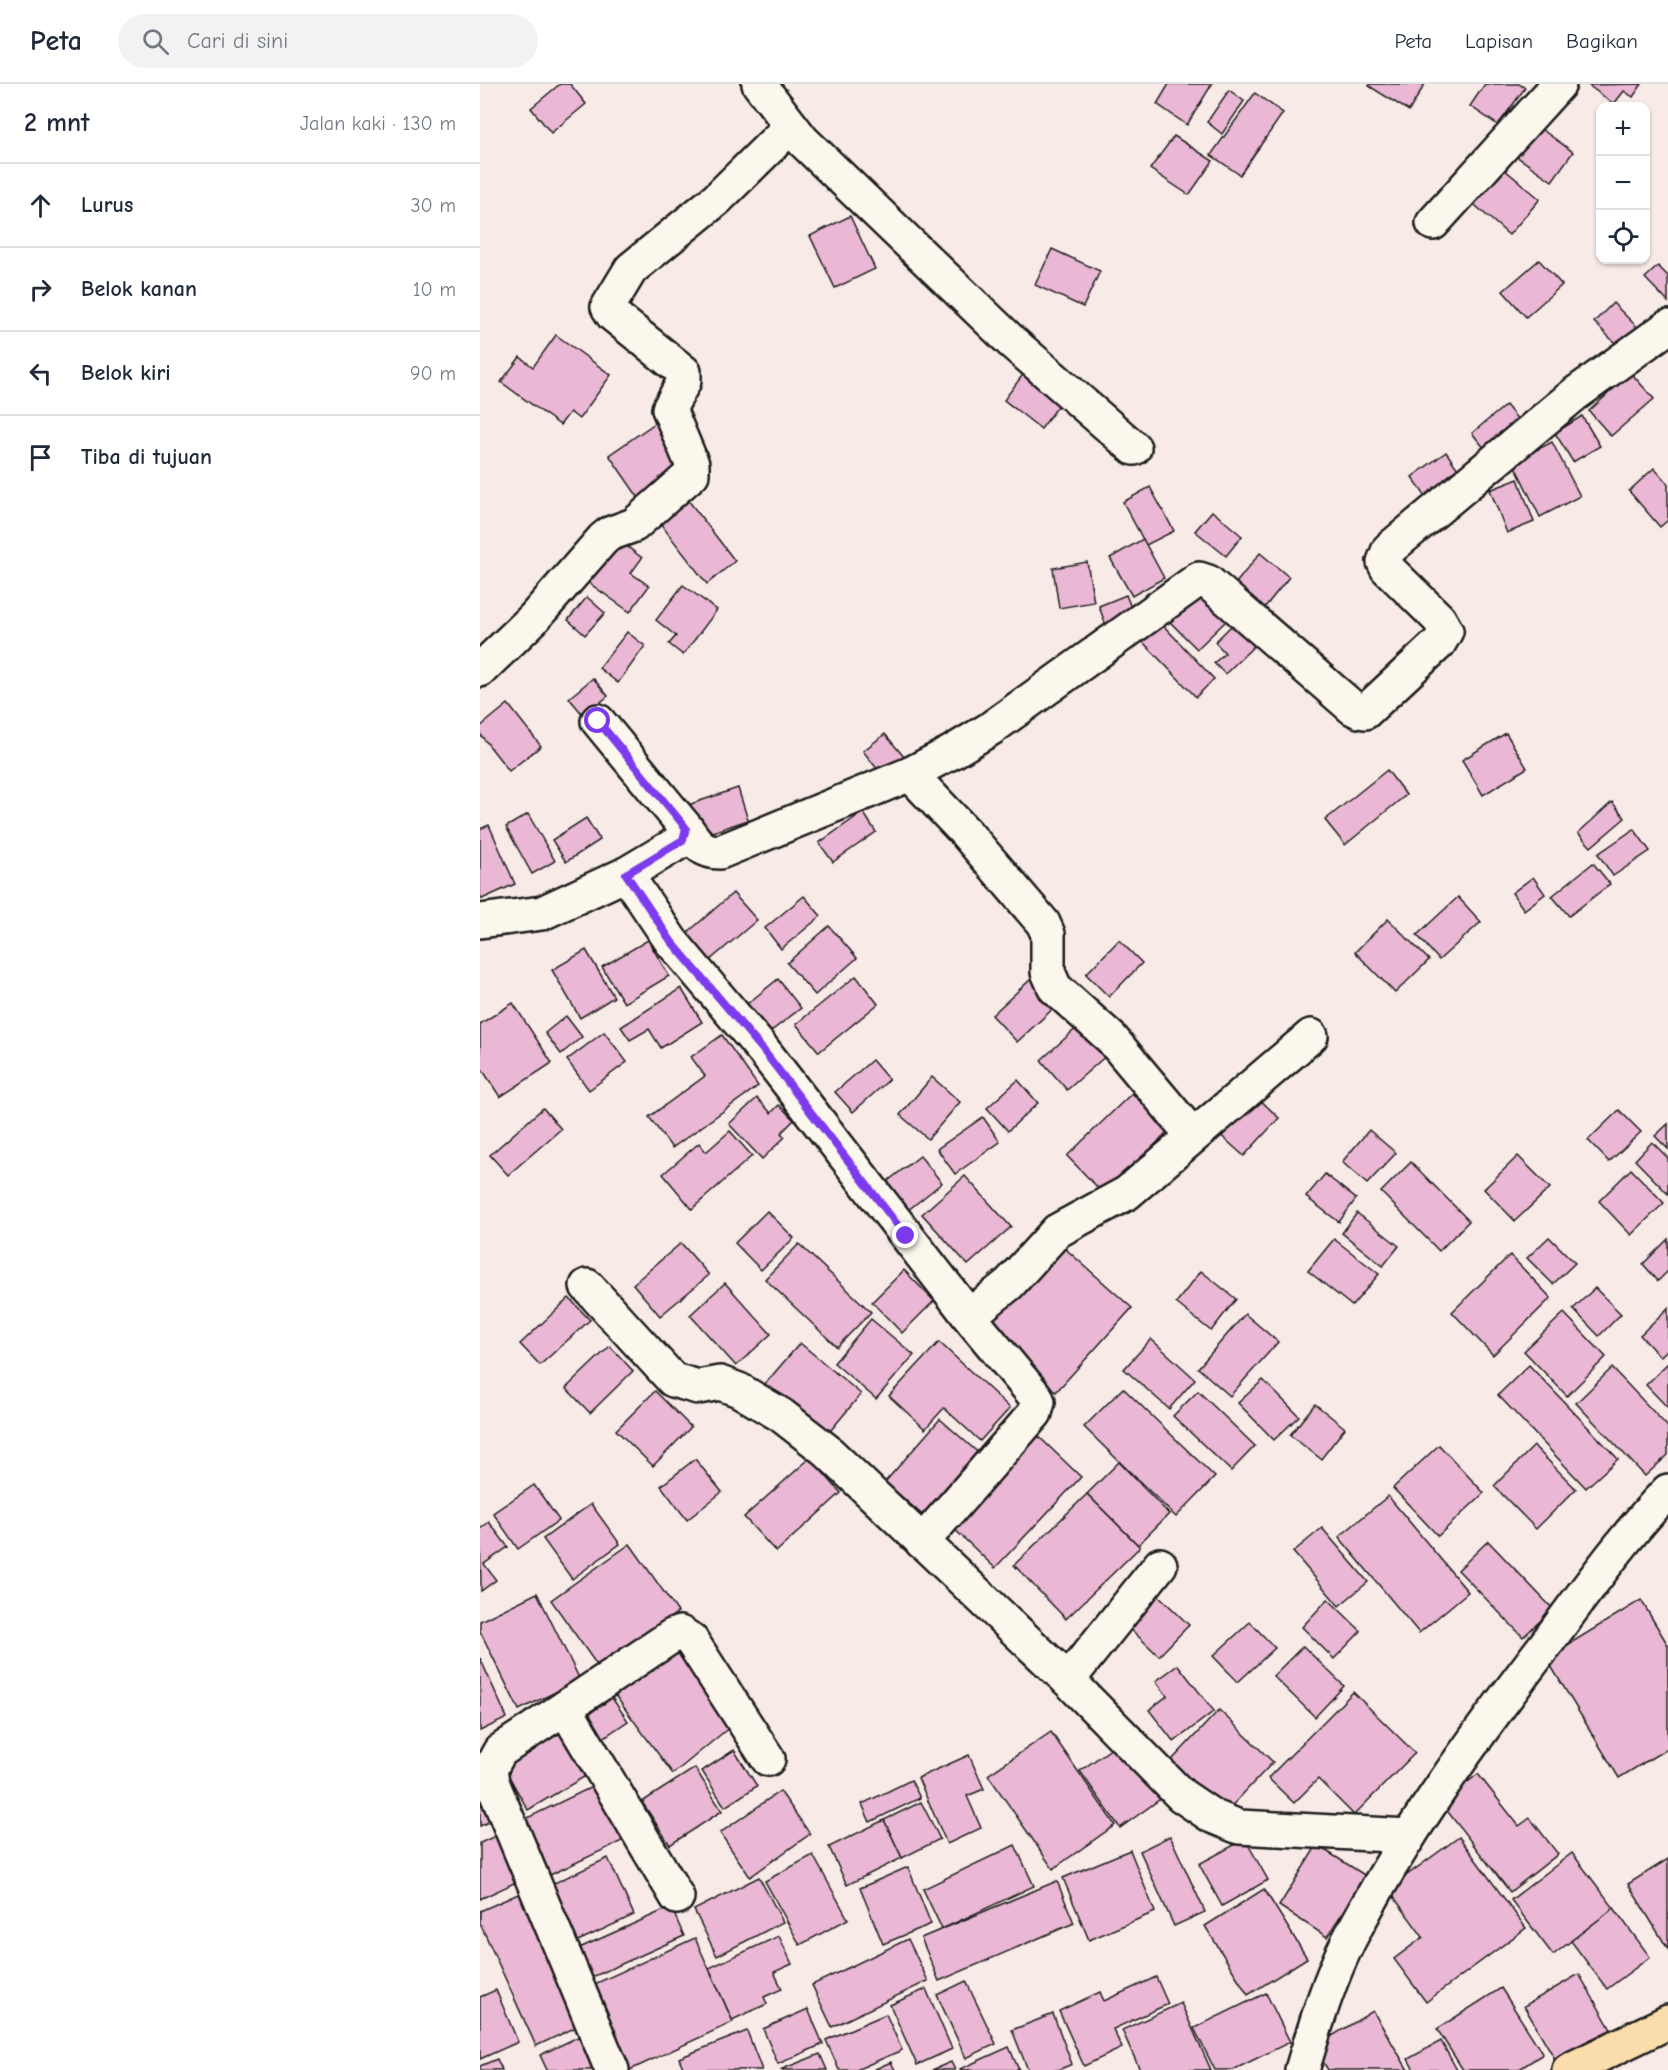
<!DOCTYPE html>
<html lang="id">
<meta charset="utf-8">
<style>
:root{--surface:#fff;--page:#f2f2f3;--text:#1f2937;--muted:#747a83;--line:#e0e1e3}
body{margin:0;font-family:"Comic Neue",sans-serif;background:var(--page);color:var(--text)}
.controls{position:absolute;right:18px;top:18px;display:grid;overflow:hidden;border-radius:12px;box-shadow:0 2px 4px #0004}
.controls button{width:54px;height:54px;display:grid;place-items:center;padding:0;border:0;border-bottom:2px solid var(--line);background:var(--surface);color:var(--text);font:30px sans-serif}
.stop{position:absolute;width:18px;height:18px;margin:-14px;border:4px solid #7c3aed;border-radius:50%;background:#fff}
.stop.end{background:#7c3aed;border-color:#fff;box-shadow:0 2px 6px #0008}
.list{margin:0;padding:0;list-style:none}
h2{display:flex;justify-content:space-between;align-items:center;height:78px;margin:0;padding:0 24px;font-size:26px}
h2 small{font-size:20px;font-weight:400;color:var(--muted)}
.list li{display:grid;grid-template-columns:39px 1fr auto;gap:18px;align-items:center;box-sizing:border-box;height:84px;padding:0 24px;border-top:2px solid var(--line)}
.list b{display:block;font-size:22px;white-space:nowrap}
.list em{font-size:20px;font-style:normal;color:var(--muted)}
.icon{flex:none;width:33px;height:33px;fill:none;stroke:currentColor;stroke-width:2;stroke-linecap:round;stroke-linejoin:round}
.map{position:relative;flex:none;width:1188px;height:1986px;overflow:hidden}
header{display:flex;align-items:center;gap:36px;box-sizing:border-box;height:84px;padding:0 30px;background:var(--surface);border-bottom:2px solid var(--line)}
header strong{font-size:28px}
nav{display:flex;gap:33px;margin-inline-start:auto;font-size:21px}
.search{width:420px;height:54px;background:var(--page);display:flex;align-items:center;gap:15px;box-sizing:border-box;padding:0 21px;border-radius:33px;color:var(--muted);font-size:22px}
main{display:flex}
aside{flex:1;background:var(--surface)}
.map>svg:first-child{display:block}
.building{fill:#eab7d4;stroke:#1c1c1c;stroke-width:1.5}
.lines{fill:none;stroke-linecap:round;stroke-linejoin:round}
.minor-casing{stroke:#1c1c1c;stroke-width:38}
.highway-casing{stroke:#1c1c1c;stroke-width:38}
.minor{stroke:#fbf7ec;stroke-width:33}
.highway{stroke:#fbddab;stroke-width:33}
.route{stroke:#7c3aed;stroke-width:8}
</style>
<header>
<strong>Peta</strong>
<div class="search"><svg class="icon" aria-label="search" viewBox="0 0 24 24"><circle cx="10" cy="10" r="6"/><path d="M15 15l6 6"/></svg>Cari di sini</div>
<nav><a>Peta</a><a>Lapisan</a><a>Bagikan</a></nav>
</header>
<main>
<aside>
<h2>2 mnt<small>Jalan kaki · 130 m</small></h2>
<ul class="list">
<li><svg class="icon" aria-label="ahead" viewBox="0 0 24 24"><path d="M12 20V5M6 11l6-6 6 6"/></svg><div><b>Lurus</b></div><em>30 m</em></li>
<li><svg class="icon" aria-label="right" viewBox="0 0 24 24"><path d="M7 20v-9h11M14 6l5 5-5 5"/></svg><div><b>Belok kanan</b></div><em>10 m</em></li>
<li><svg class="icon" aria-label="left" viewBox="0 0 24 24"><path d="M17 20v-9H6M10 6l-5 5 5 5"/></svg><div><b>Belok kiri</b></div><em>90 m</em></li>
<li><svg class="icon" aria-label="arrive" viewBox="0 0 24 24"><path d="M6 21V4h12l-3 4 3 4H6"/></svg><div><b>Tiba di tujuan</b></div></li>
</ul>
</aside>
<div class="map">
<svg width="1188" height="1986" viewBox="0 0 1188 1986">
<rect width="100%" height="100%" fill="#f8eae7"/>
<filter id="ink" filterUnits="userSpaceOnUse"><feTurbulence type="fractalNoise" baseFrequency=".0167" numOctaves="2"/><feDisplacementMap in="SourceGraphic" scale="12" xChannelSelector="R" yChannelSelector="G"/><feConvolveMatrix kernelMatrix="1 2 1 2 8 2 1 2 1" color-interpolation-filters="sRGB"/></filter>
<g filter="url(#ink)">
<g class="building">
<path d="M80,0H90L106,20L71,49L51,24Z"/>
<path d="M689,0H732L707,41L677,20Z"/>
<path d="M890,0H945L929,27L889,2Z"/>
<path d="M1005,0H1039L1045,4L1018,41L990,22Z"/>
<path d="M1162,0L1153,13L1144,7L1134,20L1108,1Z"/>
<path d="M749,6L764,17L742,50L727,38Z"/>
<path d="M775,9L803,29L760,91L731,71Z"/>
<path d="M1057,42L1093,68L1072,97L1036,72Z"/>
<path d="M694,52L733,77L709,111L670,85Z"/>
<path d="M1019,81L1060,115L1029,151L989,116Z"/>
<path d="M370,132L395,185L355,204L330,152Z"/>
<path d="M572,165L620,187L603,223L555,201Z"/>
<path d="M1059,176L1082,201L1046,233L1023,207Z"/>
<path d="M1178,182L1188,192V218L1165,194Z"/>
<path d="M1133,219L1158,244L1139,263L1114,238Z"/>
<path d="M76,251L131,291L99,335L90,328L80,341L21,298L40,273L53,283Z"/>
<path d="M547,285L585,313L561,345L524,316Z"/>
<path d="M1151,289L1174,315L1131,352L1109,327Z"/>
<path d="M1026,321L1043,342L1009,370L992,349Z"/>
<path d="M1102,332L1120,362L1093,378L1075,349Z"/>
<path d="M178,337L209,383L160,416L129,371Z"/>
<path d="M1072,358L1100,412L1060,433L1033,378Z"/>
<path d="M966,368L982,391L948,416L932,393Z"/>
<path d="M1174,384L1188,400V436L1180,443L1149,407Z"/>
<path d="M1038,395L1054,438L1027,449L1010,406Z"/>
<path d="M670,403L694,447L666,461L643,418Z"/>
<path d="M205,412L255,477L227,500L176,434Z"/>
<path d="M732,427L762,452L746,472L715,447Z"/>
<path d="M663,455L684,494L652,512L630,474Z"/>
<path d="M140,457L162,474L151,489L169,502L150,528L109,499Z"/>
<path d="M780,469L809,493L777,533L748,509Z"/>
<path d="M607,478L614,518L579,524L573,484Z"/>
<path d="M203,501L237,526L203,571L189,560L196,552L176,536Z"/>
<path d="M714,505L746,537L717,565L685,533Z"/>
<path d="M646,511L654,531L626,542L619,522Z"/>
<path d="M107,513L125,529L105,551L88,536Z"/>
<path d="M678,536L734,595L716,613L659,554Z"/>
<path d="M755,538L776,560L745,590L734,579L745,569L735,558Z"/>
<path d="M147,548L165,562L138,599L119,584Z"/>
<path d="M113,594L128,612L104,632L89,614Z"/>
<path d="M28,620L61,662L29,687L0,650V643Z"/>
<path d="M1026,649L1047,684L1003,711L982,676Z"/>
<path d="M405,650L424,673L402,691L383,667Z"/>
<path d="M907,686L926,711L865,761L845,736Z"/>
<path d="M258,704L268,736L218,753L208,721Z"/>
<path d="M1132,718L1145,734L1111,763L1098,749Z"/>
<path d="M383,728L396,748L353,778L339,759Z"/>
<path d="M48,730L75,777L52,790L26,743Z"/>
<path d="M106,734L120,756L86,778L72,756Z"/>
<path d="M9,741L35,800L2,815L0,811V745Z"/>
<path d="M1154,745L1170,767L1133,792L1118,770Z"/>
<path d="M1113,779L1130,800L1089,832L1072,812Z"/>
<path d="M1053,793L1065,810L1044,826L1032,809Z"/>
<path d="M253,809L277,836L222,883L199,856Z"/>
<path d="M324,812L341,832L301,865L285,844Z"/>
<path d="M978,813L1001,838L959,876L937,851Z"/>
<path d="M908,835L949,876L915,909L875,868Z"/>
<path d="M349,842L377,874L335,911L307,879Z"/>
<path d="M168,856L189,892L144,919L122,883Z"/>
<path d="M639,856L662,879L629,913L606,890Z"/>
<path d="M106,866L134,913L100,934L72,886Z"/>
<path d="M376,892L398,920L339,968L316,940Z"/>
<path d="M552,894L577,921L537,958L512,931Z"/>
<path d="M298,895L321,924L290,948L267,920Z"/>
<path d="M201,904L222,938L181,964L169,945L150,956L141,943Z"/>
<path d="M33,919L72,979L20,1013L0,982V940Z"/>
<path d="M86,932L102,953L81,970L65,949Z"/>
<path d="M602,939L628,970L587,1006L561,976Z"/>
<path d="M124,948L147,978L109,1006L87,976Z"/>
<path d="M242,951L278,1002L192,1064L169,1033L225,992L211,973Z"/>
<path d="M392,976L409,996L373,1028L355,1008Z"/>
<path d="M452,993L480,1018L448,1055L420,1031Z"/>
<path d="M538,996L558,1019L528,1047L507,1024Z"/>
<path d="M652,1009L689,1047L624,1110L587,1072Z"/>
<path d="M773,1009L799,1034L764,1072L737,1048Z"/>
<path d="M277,1014L291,1029L299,1021L314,1036L301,1049L305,1053L282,1075L249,1040Z"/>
<path d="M63,1024L81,1045L28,1091L10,1071Z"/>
<path d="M1139,1026L1161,1048L1129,1078L1108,1056Z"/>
<path d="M503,1033L520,1058L475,1090L457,1065Z"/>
<path d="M1188,1040V1065L1175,1052Z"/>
<path d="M889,1046L916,1069L887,1100L862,1078Z"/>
<path d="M250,1047L272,1072L212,1125L183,1090L219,1059L226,1068Z"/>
<path d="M1172,1058L1188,1074V1110L1155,1076Z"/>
<path d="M440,1072L462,1099L422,1131L400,1103Z"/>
<path d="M1038,1072L1070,1104L1035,1137L1004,1105Z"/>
<path d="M931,1078L989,1137L959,1167L901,1108Z"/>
<path d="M1151,1085L1184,1119L1151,1151L1119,1117Z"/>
<path d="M845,1090L876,1115L859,1138L826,1113Z"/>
<path d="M485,1092L531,1143L488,1181L442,1130Z"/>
<path d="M287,1127L314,1154L281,1186L255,1159Z"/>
<path d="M877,1129L919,1162L903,1182L862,1149Z"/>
<path d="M1069,1153L1095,1179L1073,1200L1047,1174Z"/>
<path d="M854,1155L899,1190L872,1222L828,1187Z"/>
<path d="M1188,1155V1187L1178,1197L1163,1180Z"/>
<path d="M201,1159L229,1191L180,1232L153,1200Z"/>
<path d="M319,1160L391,1228L357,1263L285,1195Z"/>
<path d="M580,1160L652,1224L576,1308L504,1243Z"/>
<path d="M1030,1171L1071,1214L1013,1271L972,1228Z"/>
<path d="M424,1186L454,1217L422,1249L392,1218Z"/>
<path d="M721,1187L756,1215L731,1247L696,1219Z"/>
<path d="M245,1199L291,1250L256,1282L210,1231Z"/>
<path d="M1115,1204L1141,1230L1119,1252L1093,1225Z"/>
<path d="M89,1214L110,1236L60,1281L40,1260Z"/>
<path d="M1188,1224V1265L1180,1273L1160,1251Z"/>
<path d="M1084,1229L1126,1273L1087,1312L1044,1267Z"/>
<path d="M765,1230L798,1258L750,1312L718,1284Z"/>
<path d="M391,1235L434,1271L396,1315L354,1279Z"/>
<path d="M671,1255L715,1295L689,1325L644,1285Z"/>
<path d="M459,1258L530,1324L500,1357L464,1324L445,1345L409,1312Z"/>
<path d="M320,1259L381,1310L346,1352L285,1300Z"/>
<path d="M130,1262L153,1287L110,1329L86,1304Z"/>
<path d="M1188,1279V1324L1166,1301Z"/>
<path d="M1049,1281L1138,1375L1106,1404L1018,1311Z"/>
<path d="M1132,1284L1188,1343V1371L1165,1392L1096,1319Z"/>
<path d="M783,1296L819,1332L794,1356L758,1319Z"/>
<path d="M643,1304L735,1393L696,1433L604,1343Z"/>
<path d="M175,1307L211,1343L173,1382L136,1346Z"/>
<path d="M718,1307L775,1362L751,1387L693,1332Z"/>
<path d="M835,1320L865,1344L841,1375L810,1351Z"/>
<path d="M460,1335L502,1372L447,1435L405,1398Z"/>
<path d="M553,1347L601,1393L515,1484L467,1438Z"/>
<path d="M959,1361L1004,1409L958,1452L913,1404Z"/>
<path d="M1054,1362L1096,1405L1056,1445L1014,1402Z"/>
<path d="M330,1374L361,1409L296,1468L264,1433Z"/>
<path d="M215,1375L242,1408L207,1436L181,1402Z"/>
<path d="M639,1378L689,1430L658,1461L607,1410Z"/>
<path d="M54,1401L79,1436L38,1465L13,1429Z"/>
<path d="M607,1410L660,1463L586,1535L534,1481Z"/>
<path d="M908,1412L988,1508L939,1549L859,1453Z"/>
<path d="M111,1420L140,1460L92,1495L63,1455Z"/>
<path d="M9,1438L28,1463L4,1480L16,1496L1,1507L0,1445Z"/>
<path d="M842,1444L888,1498L859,1522L813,1468Z"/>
<path d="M1008,1457L1073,1525L1043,1553L978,1486Z"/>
<path d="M150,1460L198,1528L119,1584L71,1516Z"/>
<path d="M674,1507L709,1541L679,1572L643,1538Z"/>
<path d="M57,1509L100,1596L39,1626L0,1547V1537Z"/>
<path d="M848,1515L881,1547L854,1575L822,1543Z"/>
<path d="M1161,1516L1188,1561V1664L1139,1694L1066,1574Z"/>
<path d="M770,1538L795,1564L758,1598L733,1572Z"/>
<path d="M823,1562L864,1602L835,1633L793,1592Z"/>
<path d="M201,1565L256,1638L193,1690L134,1610Z"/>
<path d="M0,1574L27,1634L0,1647Z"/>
<path d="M698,1581L734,1627L694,1658L669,1626L687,1612L676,1597Z"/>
<path d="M873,1608L935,1669L874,1731L838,1695L814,1719L788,1694Z"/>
<path d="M132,1614L148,1637L111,1662L96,1639Z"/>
<path d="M739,1626L793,1678L746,1728L691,1677Z"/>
<path d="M84,1647L109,1690L48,1726L23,1682Z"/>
<path d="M571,1648L635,1741L573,1785L508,1691Z"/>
<path d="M642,1657L683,1713L640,1744L600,1687Z"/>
<path d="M254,1666L277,1702L245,1723L222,1687Z"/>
<path d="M489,1671L504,1705L487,1712L501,1744L467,1760L438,1694Z"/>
<path d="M215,1684L242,1727L190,1761L162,1718Z"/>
<path d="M998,1690L1039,1742L1050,1734L1078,1770L1030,1808L961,1719Z"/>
<path d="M431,1696L440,1714L390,1738L382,1720Z"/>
<path d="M116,1701L142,1757L70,1791L43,1736Z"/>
<path d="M0,1706L13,1736L0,1742Z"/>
<path d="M300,1707L330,1750L270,1793L240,1749Z"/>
<path d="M441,1718L460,1755L422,1774L404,1736Z"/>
<path d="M404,1736L422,1774L367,1801L349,1763Z"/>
<path d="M24,1748L45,1794L0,1815V1759Z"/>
<path d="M690,1752L725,1828L694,1842L660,1767Z"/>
<path d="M979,1753L1046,1844L946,1918L914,1875L943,1853L908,1805Z"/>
<path d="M765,1755L788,1796L742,1822L719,1780Z"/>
<path d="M535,1761L554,1802L462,1845L443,1805Z"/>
<path d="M837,1761L886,1792L847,1853L799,1822Z"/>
<path d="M650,1766L675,1828L609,1856L583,1794Z"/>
<path d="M1092,1769L1134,1824L1073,1871L1031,1816Z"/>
<path d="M333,1771L368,1835L320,1861L285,1797Z"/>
<path d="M128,1774L154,1831L98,1857L72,1800Z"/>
<path d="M1188,1775V1865L1148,1800Z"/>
<path d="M428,1783L451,1840L403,1860L380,1804Z"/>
<path d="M279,1793L303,1838L237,1872L214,1826Z"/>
<path d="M577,1797L594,1839L459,1897L441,1854Z"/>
<path d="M784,1805L827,1874L768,1911L725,1842Z"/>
<path d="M45,1807L105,1939L56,1962L0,1839V1827Z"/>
<path d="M191,1823L204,1852L108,1895L95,1866Z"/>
<path d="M1134,1824L1170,1873L1127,1905L1091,1857Z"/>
<path d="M299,1852L312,1880L294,1888L302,1905L284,1913L287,1920L252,1936L229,1884Z"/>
<path d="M215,1854L253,1938L150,1986H146L108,1903Z"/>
<path d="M428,1855L448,1897L352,1943L332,1901Z"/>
<path d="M1099,1890L1133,1949L1078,1980L1044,1922Z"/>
<path d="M676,1893L688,1920L633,1945L642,1964L604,1982L579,1927L620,1908L624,1917Z"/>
<path d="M486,1897L516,1960L486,1974L457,1911Z"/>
<path d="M1021,1904L1063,1970L1038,1986H983L957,1945Z"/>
<path d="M446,1905L472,1965L437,1981L410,1921Z"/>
<path d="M16,1906L38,1958L0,1975V1913Z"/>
<path d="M786,1909L810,1958L753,1986H735L714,1944Z"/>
<path d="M701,1919L731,1986H660L642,1946Z"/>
<path d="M328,1925L343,1960L298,1980L283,1945Z"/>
<path d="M893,1927L928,1986H848L834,1963Z"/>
<path d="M406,1930L422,1966L376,1986H359L346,1956Z"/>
<path d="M573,1930L592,1980L578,1986H548L532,1946Z"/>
<path d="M267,1947L282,1986H204L199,1974Z"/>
<path d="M104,1950L121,1986H67L60,1971Z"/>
<path d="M961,1957L977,1986H934L928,1975Z"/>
<path d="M529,1963L539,1986H481L480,1985Z"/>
<path d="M340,1970L347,1986H300Z"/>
<path d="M17,1975L22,1986H0V1982Z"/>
<path d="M411,1978L415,1986H393Z"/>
<path d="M471,1978L475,1986H452Z"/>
</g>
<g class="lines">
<defs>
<g id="minor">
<path d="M279,0L323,57L532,258L654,364"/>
<path d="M953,139L1079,0"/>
<path d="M0,586L53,535L123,455L129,450L154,441L212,390V380L189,325L204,297V288L133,231L128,223L151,185L237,115L311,42"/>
<path d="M430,690L486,749L563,839L568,850V888L575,904L631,954L713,1052"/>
<path d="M206,744C216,758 221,768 240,768L430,690L472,668L510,645L719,495L728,498L873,624L879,627L885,628L959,559L966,547L959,535L907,484L904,478L909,465L1095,310L1188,243"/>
<path d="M146,790L191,857L283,966L492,1236L556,1313L558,1318L555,1329L442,1458"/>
<path d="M0,837L62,829L146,790L203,756L206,744L118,637"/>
<path d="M107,1202L193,1296L218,1303L240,1299L259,1306L301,1331L346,1366L588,1596L701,1711L732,1732L759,1743L929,1752"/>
<path d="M489,1232L529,1200L577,1147L647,1109L831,952"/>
<path d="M588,1596L680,1481"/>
<path d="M85,1624L197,1813"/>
<path d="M132,1986L12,1698L10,1685L20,1667L192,1552L200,1549L211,1556L288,1675"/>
<path d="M822,1986C835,1943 848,1898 868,1858C923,1751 996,1651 1069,1556C1107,1505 1144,1453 1188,1407"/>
</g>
<path id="highway" d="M1089,1986L1188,1938"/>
</defs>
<use href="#minor" class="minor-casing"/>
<use href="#highway" class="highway-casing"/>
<use href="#minor" class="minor"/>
<use href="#highway" class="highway"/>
</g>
</g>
<g class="lines" filter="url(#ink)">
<path class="route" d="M118,637L206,744L203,756L146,790L191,857L283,966L426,1152"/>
</g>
</svg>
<div class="controls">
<button>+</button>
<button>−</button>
<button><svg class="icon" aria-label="locate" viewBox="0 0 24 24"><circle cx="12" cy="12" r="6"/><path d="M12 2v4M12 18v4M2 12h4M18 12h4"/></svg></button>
</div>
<div class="stop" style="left:118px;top:637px"></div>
<div class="stop end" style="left:426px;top:1152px"></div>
</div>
</main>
